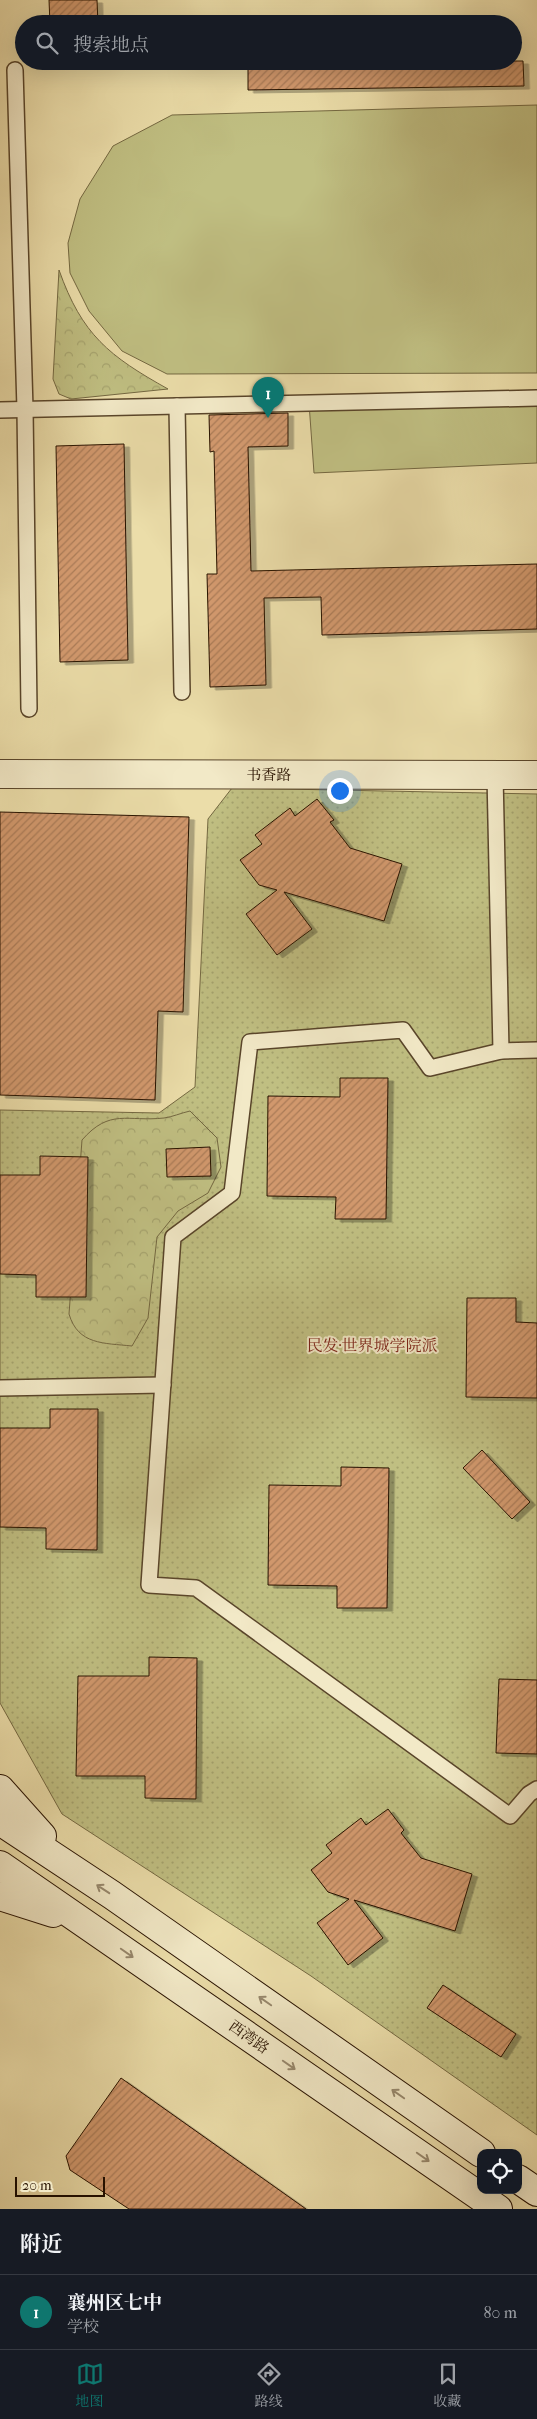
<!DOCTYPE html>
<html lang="zh">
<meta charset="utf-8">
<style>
:root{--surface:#171b24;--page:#20242c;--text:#f1f3f6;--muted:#9ea1a6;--line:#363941;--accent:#0f766e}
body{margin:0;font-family:"IM FELL French Canon","Noto Serif SC",serif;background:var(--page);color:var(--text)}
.controls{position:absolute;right:15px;bottom:15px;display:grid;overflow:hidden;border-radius:10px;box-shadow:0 5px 20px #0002}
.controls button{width:45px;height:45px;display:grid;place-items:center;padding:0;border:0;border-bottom:1px solid var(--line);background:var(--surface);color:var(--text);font:25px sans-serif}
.scale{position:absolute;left:15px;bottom:12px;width:90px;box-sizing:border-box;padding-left:5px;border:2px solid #281200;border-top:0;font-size:14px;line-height:18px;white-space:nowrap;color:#281200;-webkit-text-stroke:4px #f2e9c7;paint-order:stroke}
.you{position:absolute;left:339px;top:790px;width:18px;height:18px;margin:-12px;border:4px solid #fff;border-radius:50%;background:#1a73e8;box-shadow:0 0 0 8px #1a73e833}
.badge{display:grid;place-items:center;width:32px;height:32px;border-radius:50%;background:var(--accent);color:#fff;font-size:16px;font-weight:700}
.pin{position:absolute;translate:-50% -41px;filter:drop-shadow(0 1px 2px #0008)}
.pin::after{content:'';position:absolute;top:26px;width:18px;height:15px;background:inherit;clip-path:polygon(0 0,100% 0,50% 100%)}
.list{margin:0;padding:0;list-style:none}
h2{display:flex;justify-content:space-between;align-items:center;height:65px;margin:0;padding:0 20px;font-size:21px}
h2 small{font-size:16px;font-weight:400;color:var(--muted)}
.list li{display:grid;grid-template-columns:32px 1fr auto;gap:15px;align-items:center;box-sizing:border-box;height:75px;padding:0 20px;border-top:1px solid var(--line)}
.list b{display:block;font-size:19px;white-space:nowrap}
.list p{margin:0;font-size:16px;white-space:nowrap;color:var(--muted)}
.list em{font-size:16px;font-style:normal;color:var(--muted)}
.icon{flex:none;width:28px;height:28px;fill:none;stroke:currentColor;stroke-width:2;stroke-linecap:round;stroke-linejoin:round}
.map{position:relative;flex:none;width:537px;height:2209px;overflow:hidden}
.search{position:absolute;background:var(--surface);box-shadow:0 5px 20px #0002;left:15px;right:15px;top:15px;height:55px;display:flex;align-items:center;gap:12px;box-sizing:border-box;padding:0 18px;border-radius:28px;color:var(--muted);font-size:19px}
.sheet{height:140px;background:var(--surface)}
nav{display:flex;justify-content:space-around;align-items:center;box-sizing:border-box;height:70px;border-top:1px solid var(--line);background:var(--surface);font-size:14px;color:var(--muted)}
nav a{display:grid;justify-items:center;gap:2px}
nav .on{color:var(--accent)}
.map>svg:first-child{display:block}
.grass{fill:url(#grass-dots);stroke:#746841}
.forest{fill:url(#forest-crowns);stroke:#746841}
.garden{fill:#c0bf82;stroke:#746841}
.building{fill:url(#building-hatch);stroke:#281200;filter:url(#shadow)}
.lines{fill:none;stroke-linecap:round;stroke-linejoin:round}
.service-casing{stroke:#59452a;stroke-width:18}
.tertiary-casing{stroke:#59452a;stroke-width:30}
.secondary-casing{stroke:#281200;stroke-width:30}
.service{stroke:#f2e9c7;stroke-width:15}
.tertiary{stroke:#f2e9c7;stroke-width:28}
.secondary{stroke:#f2e9c7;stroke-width:28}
.oneway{stroke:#97886d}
.labels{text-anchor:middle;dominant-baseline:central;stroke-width:4;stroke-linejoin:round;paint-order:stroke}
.street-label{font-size:15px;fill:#281200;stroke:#f2e9c7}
.neighbourhood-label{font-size:16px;fill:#7a1f14;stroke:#f2e9c7}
</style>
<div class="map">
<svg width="537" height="2209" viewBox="0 0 537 2209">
<defs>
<pattern id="grass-dots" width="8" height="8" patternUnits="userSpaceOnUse" patternTransform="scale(1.25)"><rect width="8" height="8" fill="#c0bf82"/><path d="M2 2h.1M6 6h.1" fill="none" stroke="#a5a36e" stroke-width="1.8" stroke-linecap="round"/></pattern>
<pattern id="forest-crowns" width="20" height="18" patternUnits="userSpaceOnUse" patternTransform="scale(1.25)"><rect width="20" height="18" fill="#c0bf82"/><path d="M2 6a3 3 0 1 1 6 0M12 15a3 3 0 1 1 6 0" fill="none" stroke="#a5a36e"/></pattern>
<pattern id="building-hatch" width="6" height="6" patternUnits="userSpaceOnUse" patternTransform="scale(1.25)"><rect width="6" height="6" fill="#d1986d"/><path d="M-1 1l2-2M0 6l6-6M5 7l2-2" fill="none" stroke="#aa7b57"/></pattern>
<filter id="shadow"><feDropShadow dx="5.5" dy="3" stdDeviation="0" flood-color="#0004"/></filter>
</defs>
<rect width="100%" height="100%" fill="#ebdda9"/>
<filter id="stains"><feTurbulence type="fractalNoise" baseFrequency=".004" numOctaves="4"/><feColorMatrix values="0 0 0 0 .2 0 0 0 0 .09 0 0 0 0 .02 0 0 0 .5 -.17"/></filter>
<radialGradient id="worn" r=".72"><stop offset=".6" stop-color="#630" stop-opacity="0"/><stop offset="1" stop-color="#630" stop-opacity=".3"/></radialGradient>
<path class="grass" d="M232,788L537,794V2135L311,1976L62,1814L0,1703V1110L159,1113L195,1087L208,819Z"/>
<g class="forest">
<path d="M59,270C82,335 109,356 168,389L71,399L59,394L53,379Z"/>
<path d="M190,1111L217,1138L221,1167L208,1193L178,1211L157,1237L148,1318L132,1346C104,1343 78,1345 69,1314L82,1140C110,1108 127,1122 164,1118C172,1117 181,1113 190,1111Z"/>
</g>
<g class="garden">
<path d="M537,105V373L167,374L122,351L89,311L70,273L68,243L80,199L113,146L172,115Z"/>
<path d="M537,398V463L314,473L309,403Z"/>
</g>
<g class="building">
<path d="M49,0H97L98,24H50Z"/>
<path d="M248,61H523L524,86L248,90Z"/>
<path d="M288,413V446L248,447L251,571L537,564V629L322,635L321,597L264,598L266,685L210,687L207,574H217L214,451L210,452L209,415Z"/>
<path d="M124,444L128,660L60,662L56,446Z"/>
<path d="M317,799L334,820L330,822L350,848L402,864L384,921L284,892L312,929L277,955L246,914L277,890L259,885L240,860L262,844L255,835L290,808L295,816Z"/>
<path d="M0,812L189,817L183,1012L158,1011L155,1100L0,1095Z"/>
<path d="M340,1078H388L386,1219H335L336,1197L267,1196L268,1096L340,1097Z"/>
<path d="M210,1147L211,1176L167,1177L166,1149Z"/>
<path d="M40,1156L88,1157L86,1297H36V1275L0,1274V1175H40Z"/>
<path d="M467,1298H516V1322L537,1323V1398L466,1397Z"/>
<path d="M50,1409H98L97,1550L46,1549V1528L0,1527V1428H50Z"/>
<path d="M482,1450L530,1502L512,1519L463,1468Z"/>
<path d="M341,1467L389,1468L387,1608H337V1586L268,1585L269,1485L341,1486Z"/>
<path d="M149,1657L197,1658L196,1799L145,1798V1776H76L78,1676H149Z"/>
<path d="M499,1679L537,1680V1754L496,1753Z"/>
<path d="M388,1809L404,1830L401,1833L421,1858L472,1874L455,1931L354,1900L383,1938L348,1965L317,1923L349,1899L328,1892L311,1870L332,1853L326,1845L361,1818L366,1825Z"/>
<path d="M443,1985L516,2034L501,2057L427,2008Z"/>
<path d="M121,2078L306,2209H129L70,2170L66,2156Z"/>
</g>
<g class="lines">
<defs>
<g id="service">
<path d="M15,70L25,409L29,709"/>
<path d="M177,406L182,692"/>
<path d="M0,410L537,398"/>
<path d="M495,775L501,1051"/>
<path d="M537,1050L501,1051L430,1068L403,1030L250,1042L232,1193L173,1237L149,1585L196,1588L510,1816L529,1794L537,1789"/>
<path d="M0,1388L163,1385"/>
</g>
<path id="tertiary" d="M0,774L537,775"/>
<g id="secondary">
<path d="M0,1789L42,1836"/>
<path d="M0,1821L112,1895L481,2153"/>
<path d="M0,1865L498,2209"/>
<path d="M0,1896L53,1913"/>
<path d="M518,2179L537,2192"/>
</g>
</defs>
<use href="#service" class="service-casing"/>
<use href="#tertiary" class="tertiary-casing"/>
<use href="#secondary" class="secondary-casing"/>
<use href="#service" class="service"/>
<use href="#tertiary" class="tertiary"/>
<use href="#secondary" class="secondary"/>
</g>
<defs><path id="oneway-shaft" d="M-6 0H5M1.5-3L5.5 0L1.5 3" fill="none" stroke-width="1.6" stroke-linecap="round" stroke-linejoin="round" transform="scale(1.25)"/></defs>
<g class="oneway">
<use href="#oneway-shaft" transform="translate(103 1889) rotate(-147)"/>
<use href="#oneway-shaft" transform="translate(127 1953) rotate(35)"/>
<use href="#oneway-shaft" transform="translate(265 2001) rotate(-145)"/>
<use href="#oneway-shaft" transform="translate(289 2065) rotate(35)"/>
<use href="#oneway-shaft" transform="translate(398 2094) rotate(-145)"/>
<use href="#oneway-shaft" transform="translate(423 2157) rotate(35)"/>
</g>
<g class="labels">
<g class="street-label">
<text x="269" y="775">书香路</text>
<text transform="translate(249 2037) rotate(35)">西湾路</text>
</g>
<g class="neighbourhood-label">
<text x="372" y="1345">民发·世界城学院派</text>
</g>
</g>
<rect width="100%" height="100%" filter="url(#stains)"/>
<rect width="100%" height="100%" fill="url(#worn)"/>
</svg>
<div class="controls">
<button><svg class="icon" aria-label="locate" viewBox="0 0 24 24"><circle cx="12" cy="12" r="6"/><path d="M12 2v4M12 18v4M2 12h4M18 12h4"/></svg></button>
</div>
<div class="scale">20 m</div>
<div class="you"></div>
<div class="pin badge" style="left:268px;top:418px">1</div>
<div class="search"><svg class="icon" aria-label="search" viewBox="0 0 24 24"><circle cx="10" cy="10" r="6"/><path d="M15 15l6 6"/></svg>搜索地点</div>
</div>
<section class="sheet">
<h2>附近<small></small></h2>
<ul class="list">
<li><span class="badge">1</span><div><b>襄州区七中</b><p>学校</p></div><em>80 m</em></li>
</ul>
</section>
<nav>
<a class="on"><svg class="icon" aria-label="map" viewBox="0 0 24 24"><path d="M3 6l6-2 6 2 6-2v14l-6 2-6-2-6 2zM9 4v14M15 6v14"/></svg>地图</a>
<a><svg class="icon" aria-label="directions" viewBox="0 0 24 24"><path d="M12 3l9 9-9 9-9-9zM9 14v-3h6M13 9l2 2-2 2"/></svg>路线</a>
<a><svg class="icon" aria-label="saved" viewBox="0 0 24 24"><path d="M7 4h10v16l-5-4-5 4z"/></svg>收藏</a>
</nav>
